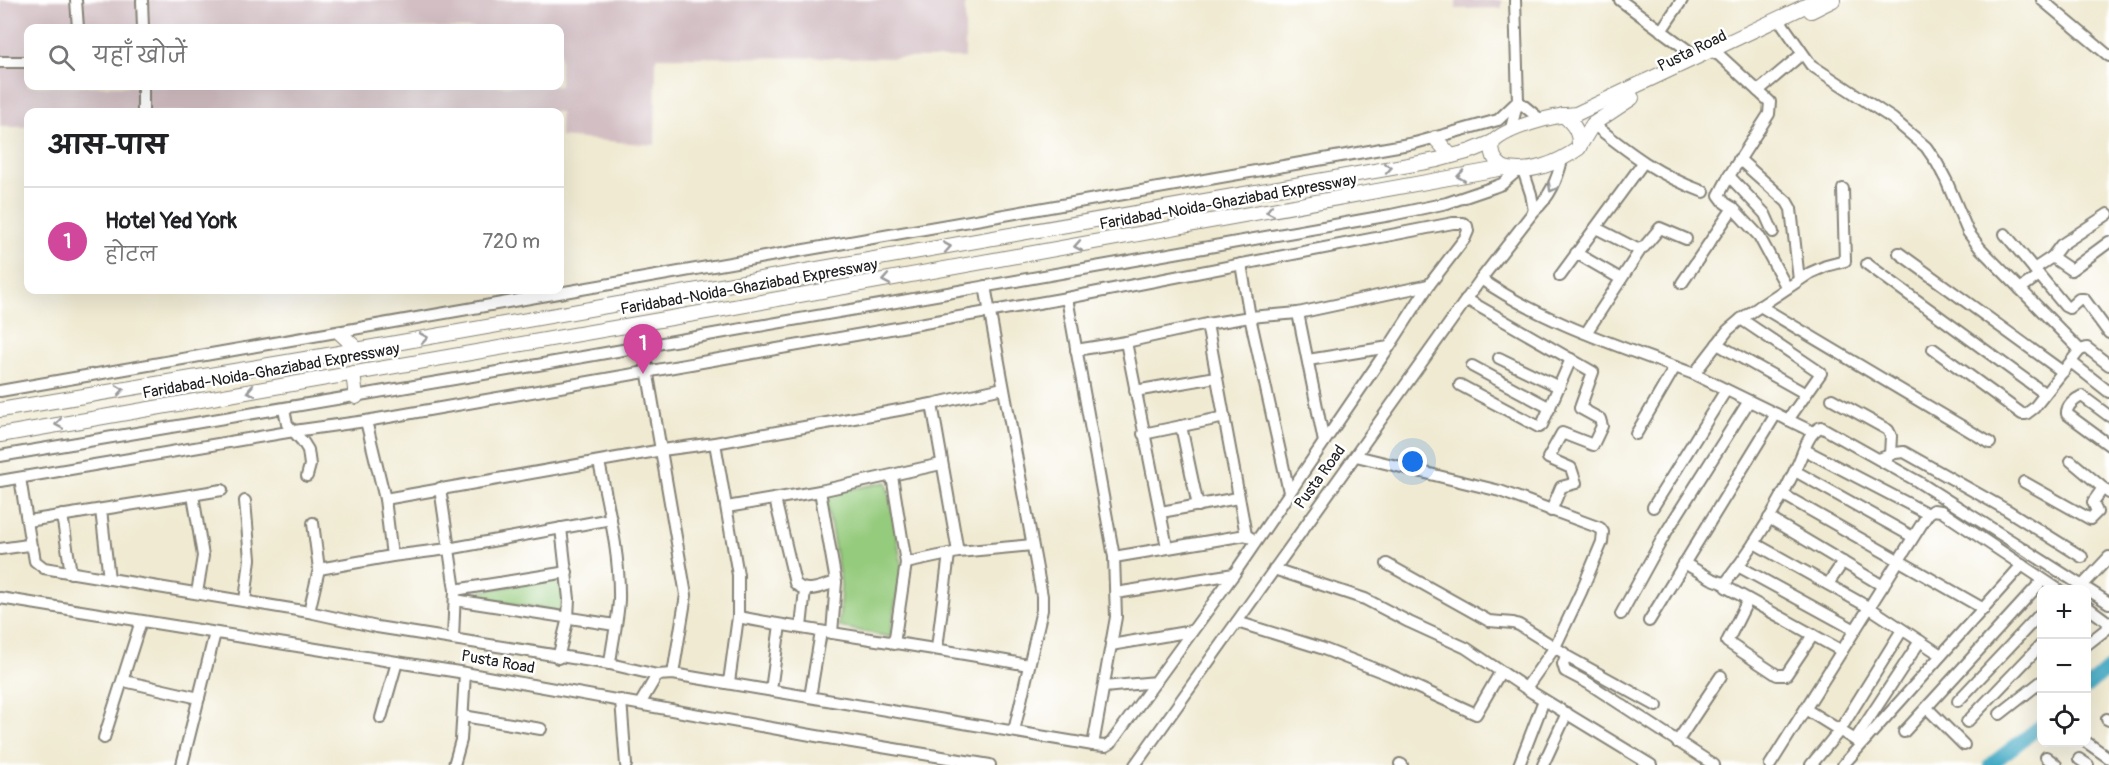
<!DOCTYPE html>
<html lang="hi">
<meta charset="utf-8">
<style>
:root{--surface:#fff;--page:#f2f2f2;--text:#202124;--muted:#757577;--line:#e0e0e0;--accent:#d93025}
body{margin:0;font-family:Pangolin,"Playpen Sans Deva",sans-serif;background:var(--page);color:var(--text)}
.controls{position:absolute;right:18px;bottom:18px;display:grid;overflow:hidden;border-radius:12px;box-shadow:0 6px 24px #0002}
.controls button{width:54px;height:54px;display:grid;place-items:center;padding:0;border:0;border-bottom:2px solid var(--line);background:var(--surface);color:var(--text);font:30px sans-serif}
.you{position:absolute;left:1413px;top:462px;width:21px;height:21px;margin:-15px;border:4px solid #fff;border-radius:50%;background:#1a73e8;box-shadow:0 0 0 9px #1a73e833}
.badge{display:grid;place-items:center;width:39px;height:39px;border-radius:50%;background:var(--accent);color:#fff;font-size:20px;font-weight:700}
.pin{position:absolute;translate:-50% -50px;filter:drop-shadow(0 2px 3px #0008)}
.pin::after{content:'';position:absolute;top:32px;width:21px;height:18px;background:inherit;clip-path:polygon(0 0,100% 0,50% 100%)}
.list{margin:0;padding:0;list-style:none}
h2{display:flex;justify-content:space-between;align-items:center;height:78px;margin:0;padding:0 24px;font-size:26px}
h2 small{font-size:20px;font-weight:400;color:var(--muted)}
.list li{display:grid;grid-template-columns:39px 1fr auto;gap:18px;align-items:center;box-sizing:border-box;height:108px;padding:0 24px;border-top:2px solid var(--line)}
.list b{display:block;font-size:22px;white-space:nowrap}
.list p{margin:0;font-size:20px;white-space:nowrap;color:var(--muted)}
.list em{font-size:20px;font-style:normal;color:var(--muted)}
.icon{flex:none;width:33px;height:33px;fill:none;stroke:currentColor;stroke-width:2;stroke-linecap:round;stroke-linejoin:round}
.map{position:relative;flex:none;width:2109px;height:765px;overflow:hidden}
.search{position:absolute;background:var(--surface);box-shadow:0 6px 24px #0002;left:24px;top:24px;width:540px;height:66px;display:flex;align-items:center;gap:15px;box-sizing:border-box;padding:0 21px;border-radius:12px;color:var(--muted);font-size:22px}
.panel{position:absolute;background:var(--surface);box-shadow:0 6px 24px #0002;left:24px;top:108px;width:540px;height:186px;border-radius:12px}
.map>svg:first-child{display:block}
.industrial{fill:#d2bec3;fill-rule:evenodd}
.green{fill:#95cb7d;stroke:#58744c;stroke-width:1.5}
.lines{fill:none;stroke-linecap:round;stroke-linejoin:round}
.river{stroke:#44aac4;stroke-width:14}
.minor-casing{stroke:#868377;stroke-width:14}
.major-casing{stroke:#868377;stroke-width:16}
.minor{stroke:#fff;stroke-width:10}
.major{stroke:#fff;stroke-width:14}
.oneway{stroke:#999}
.labels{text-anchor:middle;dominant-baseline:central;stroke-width:5;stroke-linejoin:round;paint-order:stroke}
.street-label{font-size:16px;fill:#1c1c1c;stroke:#fff}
</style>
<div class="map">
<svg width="2109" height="765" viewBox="0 0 2109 765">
<rect width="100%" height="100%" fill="#fff"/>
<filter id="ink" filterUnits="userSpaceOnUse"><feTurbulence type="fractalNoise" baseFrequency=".0167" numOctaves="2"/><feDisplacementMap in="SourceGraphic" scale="12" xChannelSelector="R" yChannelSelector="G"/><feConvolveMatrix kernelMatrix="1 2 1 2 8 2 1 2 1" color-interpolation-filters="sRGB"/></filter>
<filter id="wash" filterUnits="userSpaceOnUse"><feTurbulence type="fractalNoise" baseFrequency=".008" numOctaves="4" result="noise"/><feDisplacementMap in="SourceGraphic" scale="24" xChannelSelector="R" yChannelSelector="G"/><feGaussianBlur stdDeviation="1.35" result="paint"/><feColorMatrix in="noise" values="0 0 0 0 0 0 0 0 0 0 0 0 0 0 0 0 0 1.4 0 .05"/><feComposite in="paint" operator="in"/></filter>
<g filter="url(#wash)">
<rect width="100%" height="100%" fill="#f0ead2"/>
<g class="industrial">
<path d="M0,0H965V58L656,57L655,145L560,137V112H28V127H0ZM28,28H560V86H28Z"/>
<path d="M1456,0H1502V8L1456,9Z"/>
</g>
<g class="green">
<path d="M887,482L902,566L890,637L839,627L841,584L825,494Z"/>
<path d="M560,577L563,597L560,612L459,595Z"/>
</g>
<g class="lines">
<g class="river">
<path d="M2086,688L2109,668"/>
<path d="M1990,765L2042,725"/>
</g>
</g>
</g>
<g filter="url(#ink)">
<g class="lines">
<defs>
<g id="minor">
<path d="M76,0L78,28"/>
<path d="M142,0L143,28"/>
<path d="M1620,0L1697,57"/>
<path d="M2042,0L2109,56"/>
<path d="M1783,25L1811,65L1893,119L1926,147L1937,163L1946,180L1968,232L1980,248L2080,350L2034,408L2026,414H2022L1933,349"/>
<path d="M1661,31L1682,0"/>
<path d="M1710,51L1719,55L1770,102L1769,114L1729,176L1719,195L1725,203L1733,208L1759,236L1787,288"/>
<path d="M0,62H28"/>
<path d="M143,86V112"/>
<path d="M1758,91L1802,54"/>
<path d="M1518,101L1541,120"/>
<path d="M1593,124C1631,154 1658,175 1704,192"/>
<path d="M1510,132L1518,101L1515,0"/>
<path d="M1739,159L1787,202L1791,209L1799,280"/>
<path d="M1523,170L1531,194L1534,211"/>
<path d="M1729,176L1765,214L1773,232"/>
<path d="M1596,228L1637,249L1644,247L1660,228L1686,239"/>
<path d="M2005,234L2065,306L2069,308L2079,299H2084L2109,333"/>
<path d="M1576,253L1621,279"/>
<path d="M1899,253L2063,372"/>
<path d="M2052,257L2061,245L2108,214"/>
<path d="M1241,264L1250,317L1289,492"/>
<path d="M1867,264L2044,393"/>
<path d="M2034,269L2052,257L2071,270L2109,242"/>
<path d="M1560,276L1643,163"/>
<path d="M1481,279C1544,323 1622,347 1694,374"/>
<path d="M1682,283L1733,208"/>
<path d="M985,286L1042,596V610L1014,731"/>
<path d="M2020,289L2039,275"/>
<path d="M1067,298L1114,557L1116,617L1093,745"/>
<path d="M1466,299L1593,372L1580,408L1600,419L1602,426L1593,445L1562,433L1548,458L1571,468L1576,483L1561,487L1551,511"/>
<path d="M1760,306L1990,443"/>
<path d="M1298,313L1324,442"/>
<path d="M1741,319L1821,373L1788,420"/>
<path d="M1207,324L1250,317L1298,313L1429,285"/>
<path d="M1586,333L1641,249"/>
<path d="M1126,342L1167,547"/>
<path d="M1717,344L1806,394"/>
<path d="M643,346L686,595L673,674"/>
<path d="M1076,350L1126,342L1207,324L1246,535"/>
<path d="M2080,350L2087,348L2109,365"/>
<path d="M1499,358L1559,387"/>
<path d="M1308,360L1389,347"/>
<path d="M2071,362L2109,392"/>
<path d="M1472,366L1550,408"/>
<path d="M1460,385L1539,427L1542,425L1571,359"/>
<path d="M0,391L1415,143L1498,120L1518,101"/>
<path d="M1135,391L1216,377"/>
<path d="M1832,399L1888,430L1891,436L1890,455"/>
<path d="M932,404L958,552"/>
<path d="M284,409L287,424L303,442L308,450L310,465L307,476"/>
<path d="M2109,416L2082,396C2075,399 2066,406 2067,414L2109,445"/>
<path d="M366,421L385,499L392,556"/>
<path d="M1181,426L1198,506"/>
<path d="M1813,432L1694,374L1728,330L1741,319L1810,273L1826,266L1845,261L1843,189"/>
<path d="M1143,434L1225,417"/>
<path d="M1636,434L1675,367"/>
<path d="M715,443L738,575V617L729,682"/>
<path d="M1805,450L1928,514"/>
<path d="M0,456L526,367L1391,215L1447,203L1494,187L1502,184L1517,171"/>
<path d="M1356,456L1500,491L1600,528L1603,532L1602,542L1581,592L1555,647L1526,688"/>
<path d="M1879,459L1895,453L1904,452L2007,510L2082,557"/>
<path d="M2071,461L2109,493"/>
<path d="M599,462C608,507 620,553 619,600C618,621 612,643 610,664"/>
<path d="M1795,471L1913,537"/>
<path d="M892,476L906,563L894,644"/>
<path d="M20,478L31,546"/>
<path d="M0,481L294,431L366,421L1067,298L1453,223H1463L1467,226L1468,231L1465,238L1429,285L1389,347L1234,574L1111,743L1106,746L1093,745L673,674L657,675L640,704"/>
<path d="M2024,482L2090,519L2097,512L2093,502L2103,488"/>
<path d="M440,488L455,590L453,639"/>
<path d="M820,491L836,582L832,633"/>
<path d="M1782,494L1984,609"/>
<path d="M193,495L203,556L197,593"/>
<path d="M385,499L662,450L715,443L932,404L1003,388"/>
<path d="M775,499L795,583C805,595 823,586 836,582"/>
<path d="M245,501L250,559L245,601"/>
<path d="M727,507L820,491L941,464"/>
<path d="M1653,507L1726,390"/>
<path d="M101,510L109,579"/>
<path d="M1161,512L1238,498"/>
<path d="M62,515L71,573"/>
<path d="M1769,518L1883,586"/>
<path d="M28,521L222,490"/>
<path d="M1754,543L1870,608L1941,655"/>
<path d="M0,549L28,545L33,549L35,561L44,568L309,612L377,627L610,664L657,675"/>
<path d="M1114,557L1246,535L1251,538"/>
<path d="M906,563L958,552L1032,545"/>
<path d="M1684,563L1712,579L1726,584"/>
<path d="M1387,564L1489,621L1513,623L1519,625L1564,653L1566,656L1563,664L1565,671L1588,683L1714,765"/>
<path d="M1738,566L1855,630"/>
<path d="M319,569L392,556L448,549L611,519"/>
<path d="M1274,569L1365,599L1409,622L1466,648L1533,693L1651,765"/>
<path d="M1828,584L1843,562"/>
<path d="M2082,586L2109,557"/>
<path d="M455,590L567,572"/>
<path d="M1116,593L1234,574"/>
<path d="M0,598L465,673L822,737L990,765"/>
<path d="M455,600L615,625"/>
<path d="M1748,600L1727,642L1777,675H1786L1813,635"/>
<path d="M2086,606L2109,623"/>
<path d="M309,612L319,569L313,523"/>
<path d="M1621,614L1665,534L1749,401"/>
<path d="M738,617C835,635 932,647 1028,665"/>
<path d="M1649,621L1776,414"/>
<path d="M1237,622L1321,648L1390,675L1476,714L1501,671"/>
<path d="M801,627L805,590"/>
<path d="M1111,645L1192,631"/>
<path d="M2086,645L2109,627"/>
<path d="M937,648L949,554"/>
<path d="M1842,651L1726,587L1727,581C1754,546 1778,507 1797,466C1803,454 1808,432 1821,427L1917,481L2109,603"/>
<path d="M1566,656L1657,706"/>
<path d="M558,658L568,618L569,599L561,528"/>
<path d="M124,681L199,698"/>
<path d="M1104,687L1156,682"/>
<path d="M771,690L780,625"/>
<path d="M810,697L821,632"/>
<path d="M621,700L626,765"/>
<path d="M1958,701L2042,612"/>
<path d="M1927,708L1964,745"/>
<path d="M1807,710L1860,743"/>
<path d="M2000,714L2042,681"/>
<path d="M463,716L541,729"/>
<path d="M381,718L397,662"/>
<path d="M2107,719L2109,720"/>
<path d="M1967,722L2042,644"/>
<path d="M1904,732L2042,581"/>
<path d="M104,738L141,621"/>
<path d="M1855,740L1920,641"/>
<path d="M1677,742L1721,676"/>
<path d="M2086,742L2109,758"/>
<path d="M2046,757L2056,765"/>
<path d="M2079,759L2088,765"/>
<path d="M1400,764L1402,765"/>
<path d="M182,765L215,633"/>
<path d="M454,765L461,740L465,673"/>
<path d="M1135,765L1481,279L1534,211C1550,197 1557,180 1562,160"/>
<path d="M1519,765L1544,700"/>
<path d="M1543,765L1567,713"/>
<path d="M1770,765L1928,514L1933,510L1941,511L2059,590"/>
<path d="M1811,765L1840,730L1902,630"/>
<path d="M1843,765L2022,565"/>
</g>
<g id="major">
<path d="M1811,11L1833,0"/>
<path d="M1435,138L1451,156"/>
<path d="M1579,147L1593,124L1632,98"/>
<path d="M1504,168C1494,161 1491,154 1493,142C1508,127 1554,115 1576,114L1818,0"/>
<path d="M340,333L358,350"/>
<path d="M353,373L356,397"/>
<path d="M0,410L305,359L1437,160L1471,151L1493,142"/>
<path d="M0,435L723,309L1504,168C1529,175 1558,163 1579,148C1580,133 1575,125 1563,115"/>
</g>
</defs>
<use href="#minor" class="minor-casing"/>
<use href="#major" class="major-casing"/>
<use href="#minor" class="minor"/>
<use href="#major" class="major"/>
</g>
<defs><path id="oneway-chevron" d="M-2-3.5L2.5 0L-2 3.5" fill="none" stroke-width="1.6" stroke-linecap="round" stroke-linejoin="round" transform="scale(1.5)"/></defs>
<g class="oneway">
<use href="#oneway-chevron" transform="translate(1388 168) rotate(-10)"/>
<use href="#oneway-chevron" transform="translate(1461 176) rotate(171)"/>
<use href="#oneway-chevron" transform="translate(1552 188) rotate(119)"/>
<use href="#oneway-chevron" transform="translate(1270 211) rotate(169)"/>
<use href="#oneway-chevron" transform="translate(1078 246) rotate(170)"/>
<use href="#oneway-chevron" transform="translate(947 247) rotate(-10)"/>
<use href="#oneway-chevron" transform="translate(886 280) rotate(170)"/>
<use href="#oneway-chevron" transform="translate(424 338) rotate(-10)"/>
<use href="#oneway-chevron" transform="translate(120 390) rotate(-9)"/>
<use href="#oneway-chevron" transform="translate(251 391) rotate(170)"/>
<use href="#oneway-chevron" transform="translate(59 424) rotate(170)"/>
</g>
</g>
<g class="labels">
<g class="street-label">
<text transform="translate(1692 51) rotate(-26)">Pusta Road</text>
<text transform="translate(1228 202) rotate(-10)">Faridabad-Noida-Ghaziabad Expressway</text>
<text transform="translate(749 287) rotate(-10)">Faridabad-Noida-Ghaziabad Expressway</text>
<text transform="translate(271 371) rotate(-10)">Faridabad-Noida-Ghaziabad Expressway</text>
<text transform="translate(1320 477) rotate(-54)">Pusta Road</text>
<text transform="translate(498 662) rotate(10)">Pusta Road</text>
</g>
</g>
</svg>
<div class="controls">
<button>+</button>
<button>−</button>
<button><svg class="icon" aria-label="locate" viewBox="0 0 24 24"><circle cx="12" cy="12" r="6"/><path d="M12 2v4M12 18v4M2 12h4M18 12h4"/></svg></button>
</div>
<div class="you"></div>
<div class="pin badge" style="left:643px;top:374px;background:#d1479c">1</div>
<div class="search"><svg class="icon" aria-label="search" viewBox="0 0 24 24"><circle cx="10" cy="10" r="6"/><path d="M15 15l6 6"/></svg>यहाँ खोजें</div>
<section class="panel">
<h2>आस-पास<small></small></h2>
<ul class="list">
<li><span class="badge" style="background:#d1479c">1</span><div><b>Hotel Yed York</b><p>होटल</p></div><em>720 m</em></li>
</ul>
</section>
</div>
